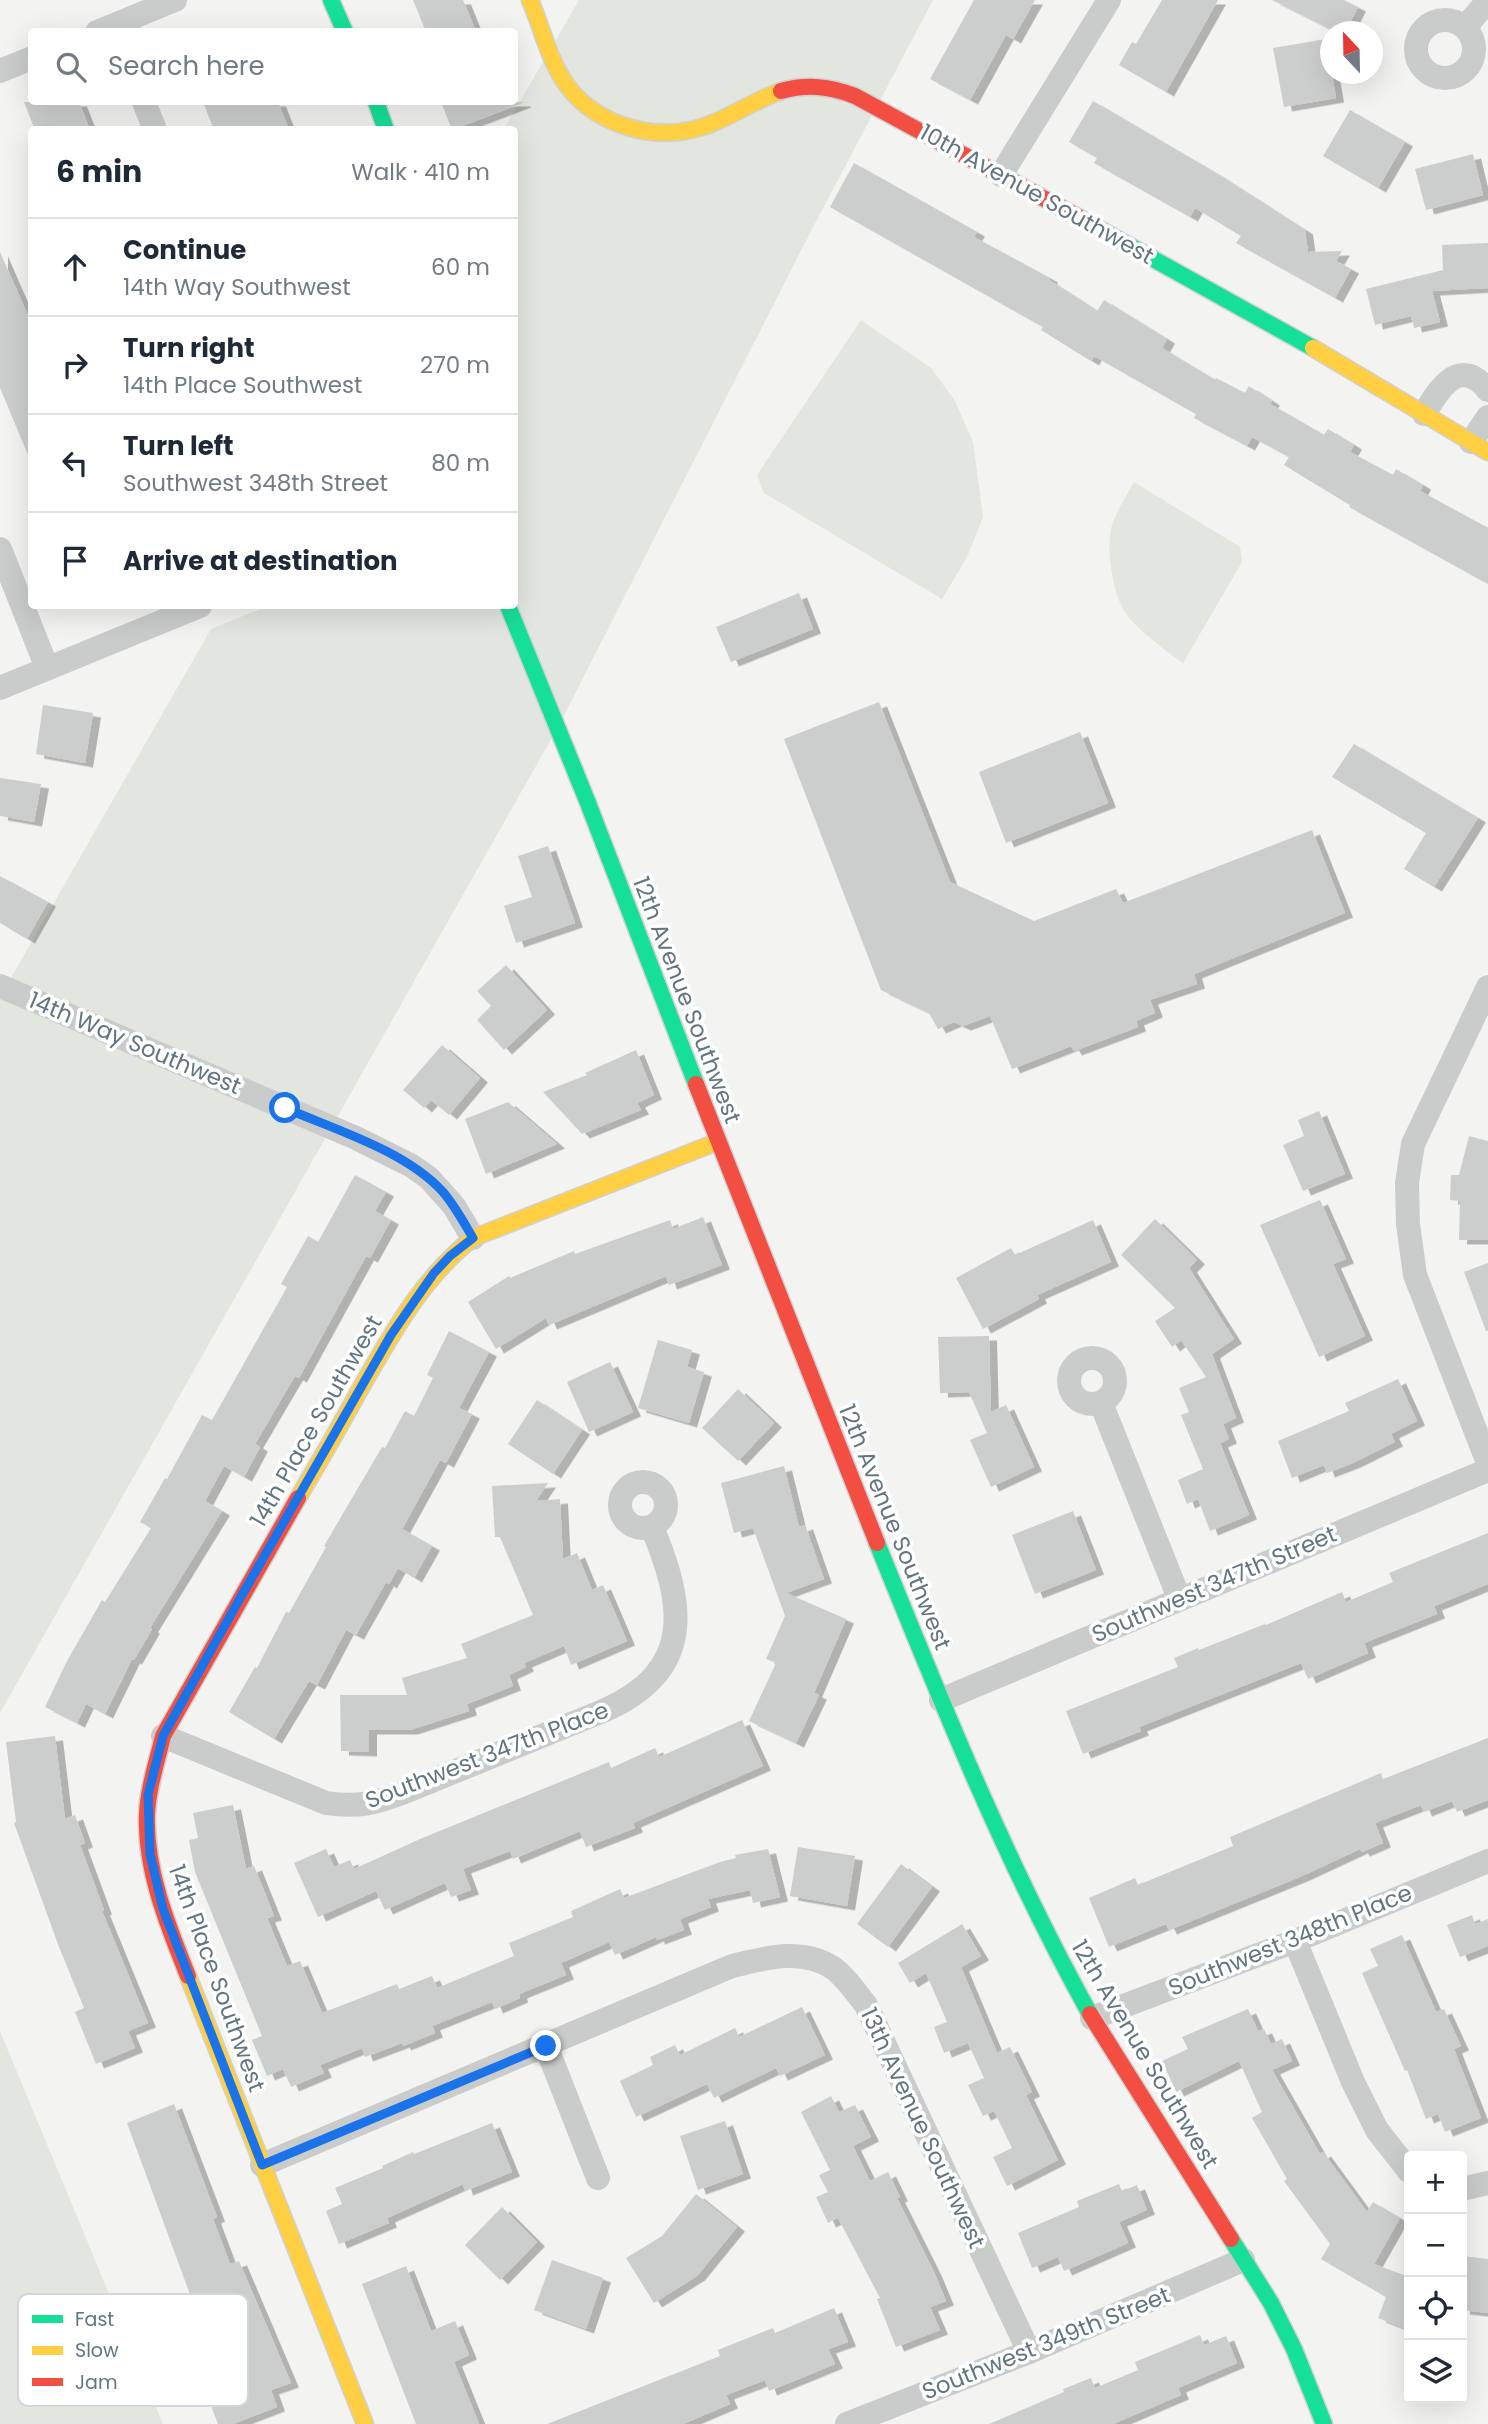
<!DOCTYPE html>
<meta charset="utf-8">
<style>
:root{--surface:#fff;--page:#f6f6f7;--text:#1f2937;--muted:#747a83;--line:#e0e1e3}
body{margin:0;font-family:Poppins,sans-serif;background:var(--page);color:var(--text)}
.controls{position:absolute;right:21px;bottom:21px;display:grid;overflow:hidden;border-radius:7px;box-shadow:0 7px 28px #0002}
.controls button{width:63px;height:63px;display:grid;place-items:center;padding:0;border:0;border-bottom:2px solid var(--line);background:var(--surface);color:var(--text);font:35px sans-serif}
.compass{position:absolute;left:1320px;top:21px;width:63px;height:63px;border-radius:50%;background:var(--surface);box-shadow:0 7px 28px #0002;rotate:338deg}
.stop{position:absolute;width:21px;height:21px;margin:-16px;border:5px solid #1a73e8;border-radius:50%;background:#fff}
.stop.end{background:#1a73e8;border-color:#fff;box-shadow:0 2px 7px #0008}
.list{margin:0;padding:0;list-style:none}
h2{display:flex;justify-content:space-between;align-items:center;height:91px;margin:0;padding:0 28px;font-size:30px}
h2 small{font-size:23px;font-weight:400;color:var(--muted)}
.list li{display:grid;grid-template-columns:46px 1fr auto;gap:21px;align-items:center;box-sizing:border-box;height:98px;padding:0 28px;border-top:2px solid var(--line)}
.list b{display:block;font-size:26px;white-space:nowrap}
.list p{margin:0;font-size:23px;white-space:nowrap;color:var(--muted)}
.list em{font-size:23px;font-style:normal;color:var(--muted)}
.icon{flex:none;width:38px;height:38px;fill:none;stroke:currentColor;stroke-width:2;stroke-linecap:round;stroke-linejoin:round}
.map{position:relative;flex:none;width:1488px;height:2424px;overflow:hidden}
.search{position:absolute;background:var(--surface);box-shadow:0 7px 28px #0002;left:28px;top:28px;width:490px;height:77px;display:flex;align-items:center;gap:18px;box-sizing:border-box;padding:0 24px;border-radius:7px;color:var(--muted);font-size:26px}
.panel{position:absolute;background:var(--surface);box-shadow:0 7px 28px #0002;left:28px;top:126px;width:490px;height:483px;border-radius:7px}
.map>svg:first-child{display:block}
.green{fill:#e2e6df}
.building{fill:#cccece;filter:url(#shadow)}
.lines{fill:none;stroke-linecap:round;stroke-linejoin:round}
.fast-casing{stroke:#d0d1d2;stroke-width:19}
.slow-casing{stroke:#d0d1d2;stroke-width:19}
.jam-casing{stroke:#d0d1d2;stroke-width:19}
.street{stroke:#cacccc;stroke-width:24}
.fast{stroke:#16e098;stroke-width:16}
.slow{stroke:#ffcf43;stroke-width:16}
.jam{stroke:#f24e42;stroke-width:16}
.route{stroke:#1a73e8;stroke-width:9}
.labels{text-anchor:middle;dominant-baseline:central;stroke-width:7;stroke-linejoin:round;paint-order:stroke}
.street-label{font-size:23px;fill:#627581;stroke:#fff}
.key{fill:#fff;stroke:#d0d6d9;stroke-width:2}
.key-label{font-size:19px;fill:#627581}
</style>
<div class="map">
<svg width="1488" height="2424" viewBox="0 0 1488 2424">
<defs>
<filter id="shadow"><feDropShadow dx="8" dy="4.5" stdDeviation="0" flood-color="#0004"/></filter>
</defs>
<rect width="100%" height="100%" fill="#f3f3f1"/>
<g class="green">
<path d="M579,0H933L810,233L558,727L0,1713V997L211,629L268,606H514V130L504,129Z"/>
<path d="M861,320L931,368L955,401L973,442L983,517L967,557L942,599L764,493L757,475Z"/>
<path d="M1134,482L1240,547L1242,562L1183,663C1164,650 1145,635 1129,618C1113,599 1105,549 1112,525C1117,510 1127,495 1134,482Z"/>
<path d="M0,2031L163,2424H0Z"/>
</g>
<g class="building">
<path d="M413,0H463L476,32H426Z"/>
<path d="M974,0H1035L1013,39L1006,35L970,100L930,79Z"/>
<path d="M1162,0H1218L1166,92L1119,65L1132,42L1136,44Z"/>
<path d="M1272,0H1344L1358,7L1345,32H1336Z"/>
<path d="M1326,39L1336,98L1284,107L1273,48Z"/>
<path d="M1093,101L1216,173L1305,230L1308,252L1342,251L1336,261L1351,269L1335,298L1236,243L1241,236L1195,208L1190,217L1094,163L1097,158L1069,142Z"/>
<path d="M24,102H79L90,130H35Z"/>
<path d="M203,102H278L289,130H214Z"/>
<path d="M441,102H523V103L452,130Z"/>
<path d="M1350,110L1405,142L1378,188L1323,156Z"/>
<path d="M1473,154L1483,195L1426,210L1415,169Z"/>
<path d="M854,163L977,232L974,237L1050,278L1049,280L1097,311L1104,300L1167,339L1162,348L1215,380L1216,378L1245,393L1249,386L1272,401L1270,404L1324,435L1328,429L1354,445L1350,452L1393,475L1396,469L1423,485L1420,491L1488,528V584L1349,507L1350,505L1284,465L1289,457L1252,437L1247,446L1194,418L1196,414L1094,356L1091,361L1041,330L1043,327L830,207Z"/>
<path d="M1488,243V288L1432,291L1440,322L1414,328L1411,316L1375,325L1366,289L1443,270L1442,245Z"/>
<path d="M0,252L32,325L31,462L0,388Z"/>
<path d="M799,593L813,629L731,662L716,627Z"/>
<path d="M879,702L950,882L1034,921L1116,889L1123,903L1312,830L1345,913L1194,974L1197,984L1150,1000L1155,1013L1136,1021L1138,1027L1074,1051L1071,1046L1012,1069L990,1016L963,1026L954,1022L938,1029L929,1013L881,990L784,739Z"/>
<path d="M43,705L93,713L85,763L36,754Z"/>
<path d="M1080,732L1108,803L1006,843L979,772Z"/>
<path d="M1354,744L1478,818L1434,887L1404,869L1426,833L1332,777Z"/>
<path d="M0,778L41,784L34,822L0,816Z"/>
<path d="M548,846L575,923L516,943L504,906L532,897L518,856Z"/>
<path d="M0,876L48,902L27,939L0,923Z"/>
<path d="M506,965L547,1010L504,1050L477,1020L491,1006L477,991Z"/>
<path d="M442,1045L480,1078L449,1115L431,1100L424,1108L403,1090Z"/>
<path d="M636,1050L654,1095L637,1103L641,1110L582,1134L543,1092L587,1075L585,1073Z"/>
<path d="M508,1102L557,1144L486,1174L465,1119Z"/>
<path d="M1319,1111L1345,1174L1303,1191L1283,1145L1304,1136L1298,1120Z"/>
<path d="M1469,1136L1488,1141V1240H1459L1460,1201L1450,1200L1451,1175H1459Z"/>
<path d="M355,1175L386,1192L375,1211L391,1220L370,1258L366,1256L299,1378L295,1376L255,1444L260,1447L244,1477L224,1466L205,1501L222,1511L150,1628L152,1629L134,1660L132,1659L105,1714L86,1704L77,1723L45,1707L67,1661L102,1600L105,1602L151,1528L140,1522L165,1478L167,1479L202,1415L212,1420L287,1287L281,1284L308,1236L318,1242Z"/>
<path d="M1320,1200L1346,1259L1333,1264L1365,1336L1319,1357L1260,1225Z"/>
<path d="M703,1217L722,1265L669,1285L666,1276L549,1325L546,1318L496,1349L468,1302L509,1276L510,1278L574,1251L575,1254L670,1220L673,1229Z"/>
<path d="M1155,1219L1197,1260L1189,1268L1234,1339L1212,1354L1236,1418L1223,1424L1229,1439L1220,1443L1249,1515L1210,1531L1198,1499L1187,1504L1178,1480L1203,1469L1181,1415L1189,1412L1179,1388L1206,1377L1181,1340L1172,1347L1155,1321L1175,1308L1121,1255Z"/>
<path d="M1093,1220L1111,1262L1037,1295L1039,1299L983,1329L956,1278L1011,1248L1015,1255Z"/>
<path d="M1488,1263V1331H1486L1464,1272Z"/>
<path d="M449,1331L489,1352L459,1408L472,1414L446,1463L440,1460L402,1529L432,1546L414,1578L398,1568L389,1584L386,1582L356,1635L346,1630L317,1685L309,1681L274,1739L229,1712L255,1667L257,1668L286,1612L289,1613L326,1547L324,1546L382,1447L385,1448L405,1411L414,1416L433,1378L427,1375Z"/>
<path d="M989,1336L991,1412L1006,1405L1034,1467L991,1487L970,1440L987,1433L969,1392L940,1393L938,1337Z"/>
<path d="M658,1340L692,1350L687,1367L704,1372L689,1423L638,1408Z"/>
<path d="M610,1362L633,1412L589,1432L567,1382Z"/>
<path d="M1398,1379L1417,1421L1391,1434L1395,1442L1353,1463L1327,1473L1324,1465L1292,1478L1278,1441L1349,1411L1345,1403Z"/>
<path d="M738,1389L774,1423L738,1461L702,1428Z"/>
<path d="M537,1400L582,1430L553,1474L508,1444Z"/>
<path d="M784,1466L799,1527L805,1525L824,1579L786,1593L846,1619L814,1693L819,1695L796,1743L749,1721L776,1663L766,1659L785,1616L753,1528L734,1533L721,1483Z"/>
<path d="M548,1483L536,1501L560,1499L563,1559L577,1553L592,1590L603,1585L627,1641L571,1665L564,1646L524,1663L526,1667L509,1675L513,1686L467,1704L469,1711L410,1730H369V1752L341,1751L340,1695H407L402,1678L467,1658L461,1644L533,1615L500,1537H495L492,1486Z"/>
<path d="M1073,1511L1096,1570L1035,1594L1012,1535Z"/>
<path d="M1488,1533V1584L1434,1606L1437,1614L1364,1643L1368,1653L1308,1679L1301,1663L1139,1727L1141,1731L1083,1754L1066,1711L1178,1667L1174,1658L1198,1648L1199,1650L1265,1624L1266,1625L1342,1592L1346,1602L1393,1582L1389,1573Z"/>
<path d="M742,1720L763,1766L633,1823L635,1828L586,1847L580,1831L513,1859L510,1851L463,1869L471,1890L451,1897L445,1883L385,1910L376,1891L318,1917L294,1863L326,1849L334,1867L350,1860L354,1869L420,1839L609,1762L611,1768L655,1748L659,1757Z"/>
<path d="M55,1736L65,1819L75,1815L85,1843L80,1845L104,1910L102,1911L148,2023L128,2031L135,2048L96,2064L75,2012L84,2008L59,1947L14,1823L16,1822L6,1742Z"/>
<path d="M1488,1738V1800L1457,1812L1452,1801L1424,1812L1421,1805L1375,1823L1383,1843L1362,1852L1360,1849L1302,1876L1169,1930L1166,1924L1109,1947L1089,1898L1135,1878L1138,1885L1233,1846L1230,1837L1381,1773L1383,1779Z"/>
<path d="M233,1805L246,1869L254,1866L274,1916L267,1918L287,1966L300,1961L322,2013L397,1984L399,1989L432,1976L437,1988L514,1956L509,1943L573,1917L571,1911L620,1889L624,1898L720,1862L736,1858L735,1855L768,1849L780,1897L753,1903L750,1890L708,1899L711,1907L680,1919L684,1930L657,1940L656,1937L615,1955L609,1942L561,1963L566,1975L519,1994L520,1998L495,2009L492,2002L432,2026L435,2033L403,2046L402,2043L365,2057L362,2048L320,2065L324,2073L291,2087L283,2069L267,2076L252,2040L262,2036L195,1872L189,1840L198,1838L193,1813Z"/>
<path d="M798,1847L855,1856L847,1906L790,1896Z"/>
<path d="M901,1864L932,1887L888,1947L857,1924Z"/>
<path d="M1472,1915L1475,1924L1488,1919V1946L1460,1957L1447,1925Z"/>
<path d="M962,1924L981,1956L961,1967L997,2053L1010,2047L1032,2092L1026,2095L1058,2160L1007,2186L993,2157L1012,2148L994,2111L983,2116L968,2085L984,2078L968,2043L944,2053L934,2027L947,2022L926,1973L910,1983L898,1963Z"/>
<path d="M1402,1935L1436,2012L1444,2009L1461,2046L1454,2049L1481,2118L1445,2132L1438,2114L1426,2119L1407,2070L1405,2071L1362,1973L1378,1966L1370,1949Z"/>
<path d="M802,2007L825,2055L780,2076L776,2068L714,2098L707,2084L636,2117L620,2081L653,2065L650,2057L675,2045L680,2055L735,2028L739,2037Z"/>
<path d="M1248,2009L1258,2031L1264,2029L1271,2044L1282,2039L1292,2061L1272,2070L1320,2154L1323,2152L1367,2212L1373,2202L1400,2218L1374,2264L1409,2277V2330L1378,2318L1386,2297L1321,2259L1330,2244L1284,2181L1287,2179L1252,2118L1262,2112L1239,2061L1176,2092L1162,2061L1188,2049L1182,2037Z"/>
<path d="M831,2096L839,2112L855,2105L871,2137L853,2146L870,2181L888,2172L900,2197L897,2198L934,2272L946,2301L930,2307L940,2330L896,2347L877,2299L880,2298L838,2218L828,2223L816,2197L828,2192L819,2175L830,2170L801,2112Z"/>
<path d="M174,2104L217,2217L213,2219L230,2264L239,2261L291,2383L271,2390L277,2407L233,2424H218L204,2387L232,2376L203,2305L195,2308L127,2123Z"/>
<path d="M725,2121L743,2174L698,2190L680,2136Z"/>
<path d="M492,2123L512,2172L465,2191L463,2184L387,2218L389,2223L339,2244L326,2211L342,2204L335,2188L383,2168L382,2166L413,2152L414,2154Z"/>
<path d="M1119,2184L1122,2191L1137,2185L1147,2210L1119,2222L1128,2243L1064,2271L1058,2257L1032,2268L1018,2233L1079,2207L1077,2201Z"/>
<path d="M696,2194L737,2227L697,2276L654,2303L626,2258L662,2236Z"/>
<path d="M502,2207L537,2242L500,2280L465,2245Z"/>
<path d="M1462,2256L1488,2259V2313L1462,2310Z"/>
<path d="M552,2260L603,2278L586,2329L534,2310Z"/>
<path d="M406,2266L431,2331L455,2321L469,2355L454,2362L479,2424H416L362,2284Z"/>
<path d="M834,2308L848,2342L828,2349L835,2364L806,2376L769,2391L765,2380L726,2395L730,2404L683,2424H547L720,2356L718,2350L773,2328L775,2333Z"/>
<path d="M1200,2335L1204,2345L1226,2336L1237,2363L1178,2388L1181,2395L1113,2424H989L1064,2392L1063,2389L1091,2378L1095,2388L1138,2370L1135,2362Z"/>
</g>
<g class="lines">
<defs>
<g id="fast">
<path d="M331,0L345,32"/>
<path d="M376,102L386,130"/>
<path d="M1078,217L1313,348"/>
<path d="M508,606L588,803L696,1084"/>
<path d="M877,1543C942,1704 1006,1863 1090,2014"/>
<path d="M1231,2239L1271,2303L1294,2349L1324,2424"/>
</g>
<g id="slow">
<path d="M530,0C542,28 549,60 566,84C593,122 646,140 691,130C723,123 750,102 781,91"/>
<path d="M1313,348L1488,452"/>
<path d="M298,1498C320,1461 341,1424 362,1386C393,1332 423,1277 473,1238L717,1142"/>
<path d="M188,1976L365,2424"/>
</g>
<g id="jam">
<path d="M781,91C807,84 829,86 855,96L1078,217"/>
<path d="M696,1084L877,1543"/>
<path d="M188,1976C168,1926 145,1870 147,1815C148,1788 157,1762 163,1736L298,1498"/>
<path d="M1090,2014L1231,2239"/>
</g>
</defs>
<use href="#fast" class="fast-casing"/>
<use href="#slow" class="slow-casing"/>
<use href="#jam" class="jam-casing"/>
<g class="street">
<circle cx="1445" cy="49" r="29"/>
<path d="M1465,27L1488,1"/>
<path d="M97,32L175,0"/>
<path d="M0,71L32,58"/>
<path d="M144,102L155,130"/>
<path d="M1001,175L1109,0"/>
<path d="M1424,414C1439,389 1459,355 1488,390"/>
<path d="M1471,442L1488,417"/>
<path d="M0,549L47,668"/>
<path d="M0,688L200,606"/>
<path d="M0,986L356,1138L412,1166L429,1178L454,1206L473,1238"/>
<path d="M1488,987L1413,1144L1407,1183L1408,1224L1415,1275L1488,1463"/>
<circle cx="1092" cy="1381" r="23"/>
<path d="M1101,1403L1179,1598"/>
<circle cx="643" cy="1505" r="23"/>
<path d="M941,1700L1488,1470"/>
<path d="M163,1736L326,1803C359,1808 376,1803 407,1791L603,1711C695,1671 685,1606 652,1527"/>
<path d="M1295,1941L1353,2082L1377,2130L1409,2171"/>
<path d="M1092,2018L1295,1941L1488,1861"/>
<path d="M546,2046L598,2178"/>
<path d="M262,2165L732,1966C765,1958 802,1947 833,1968C846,1977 856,1993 866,2005L1029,2352"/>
<path d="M1462,2189L1488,2183"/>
<path d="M847,2424L1029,2352L1243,2260"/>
</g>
<use href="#fast" class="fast"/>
<use href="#slow" class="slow"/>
<use href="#jam" class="jam"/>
</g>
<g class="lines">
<path class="route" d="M285,1108C336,1130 406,1151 443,1192C455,1206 464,1223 473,1238L450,1256L434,1273L391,1335L234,1609L163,1736L148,1795L150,1854L163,1909L262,2165L546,2046"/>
</g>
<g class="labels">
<g class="street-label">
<text transform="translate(1037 194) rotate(29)">10th Avenue Southwest</text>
<text transform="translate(687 1000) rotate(69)">12th Avenue Southwest</text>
<text transform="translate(135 1043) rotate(23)">14th Way Southwest</text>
<text transform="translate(316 1421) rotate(-60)">14th Place Southwest</text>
<text transform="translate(895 1527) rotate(68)">12th Avenue Southwest</text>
<text transform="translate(1214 1584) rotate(-23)">Southwest 347th Street</text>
<text transform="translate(487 1755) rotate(-21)">Southwest 347th Place</text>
<text transform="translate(1290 1940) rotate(-22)">Southwest 348th Place</text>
<text transform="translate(217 1978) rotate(70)">14th Place Southwest</text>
<text transform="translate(1145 2054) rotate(59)">12th Avenue Southwest</text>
<text transform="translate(923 2128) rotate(65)">13th Avenue Southwest</text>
<text transform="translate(1046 2343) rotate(-22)">Southwest 349th Street</text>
</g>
</g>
<rect x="18" y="2294" width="230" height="112" rx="10" class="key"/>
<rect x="32" y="2315" width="31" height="8" fill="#16e098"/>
<rect x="32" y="2346" width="31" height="9" fill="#ffcf43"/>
<rect x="32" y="2378" width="31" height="8" fill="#f24e42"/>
<g class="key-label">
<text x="75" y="2326">Fast</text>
<text x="75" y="2357">Slow</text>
<text x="75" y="2389">Jam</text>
</g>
</svg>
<div class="controls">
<button>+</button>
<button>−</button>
<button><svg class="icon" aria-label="locate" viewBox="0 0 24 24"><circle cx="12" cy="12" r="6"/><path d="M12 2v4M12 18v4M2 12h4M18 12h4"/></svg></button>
<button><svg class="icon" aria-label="layers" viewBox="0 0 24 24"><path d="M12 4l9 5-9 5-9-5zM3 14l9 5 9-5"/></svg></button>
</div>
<svg class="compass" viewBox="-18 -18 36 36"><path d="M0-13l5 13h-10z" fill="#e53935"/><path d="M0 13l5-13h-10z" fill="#747a83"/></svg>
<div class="stop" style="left:285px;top:1108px"></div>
<div class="stop end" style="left:546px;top:2046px"></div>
<div class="search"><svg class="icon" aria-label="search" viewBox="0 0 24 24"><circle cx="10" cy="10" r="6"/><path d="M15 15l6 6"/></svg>Search here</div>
<section class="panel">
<h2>6 min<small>Walk · 410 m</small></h2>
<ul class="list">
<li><svg class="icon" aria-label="ahead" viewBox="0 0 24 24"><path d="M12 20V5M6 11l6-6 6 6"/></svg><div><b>Continue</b><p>14th Way Southwest</p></div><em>60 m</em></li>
<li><svg class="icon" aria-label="right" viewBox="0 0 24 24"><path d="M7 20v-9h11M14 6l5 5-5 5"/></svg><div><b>Turn right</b><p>14th Place Southwest</p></div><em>270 m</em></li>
<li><svg class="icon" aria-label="left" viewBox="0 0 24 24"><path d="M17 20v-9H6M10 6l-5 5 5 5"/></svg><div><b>Turn left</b><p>Southwest 348th Street</p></div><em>80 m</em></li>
<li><svg class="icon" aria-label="arrive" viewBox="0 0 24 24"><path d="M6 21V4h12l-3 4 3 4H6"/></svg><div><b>Arrive at destination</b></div></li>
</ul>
</section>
</div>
